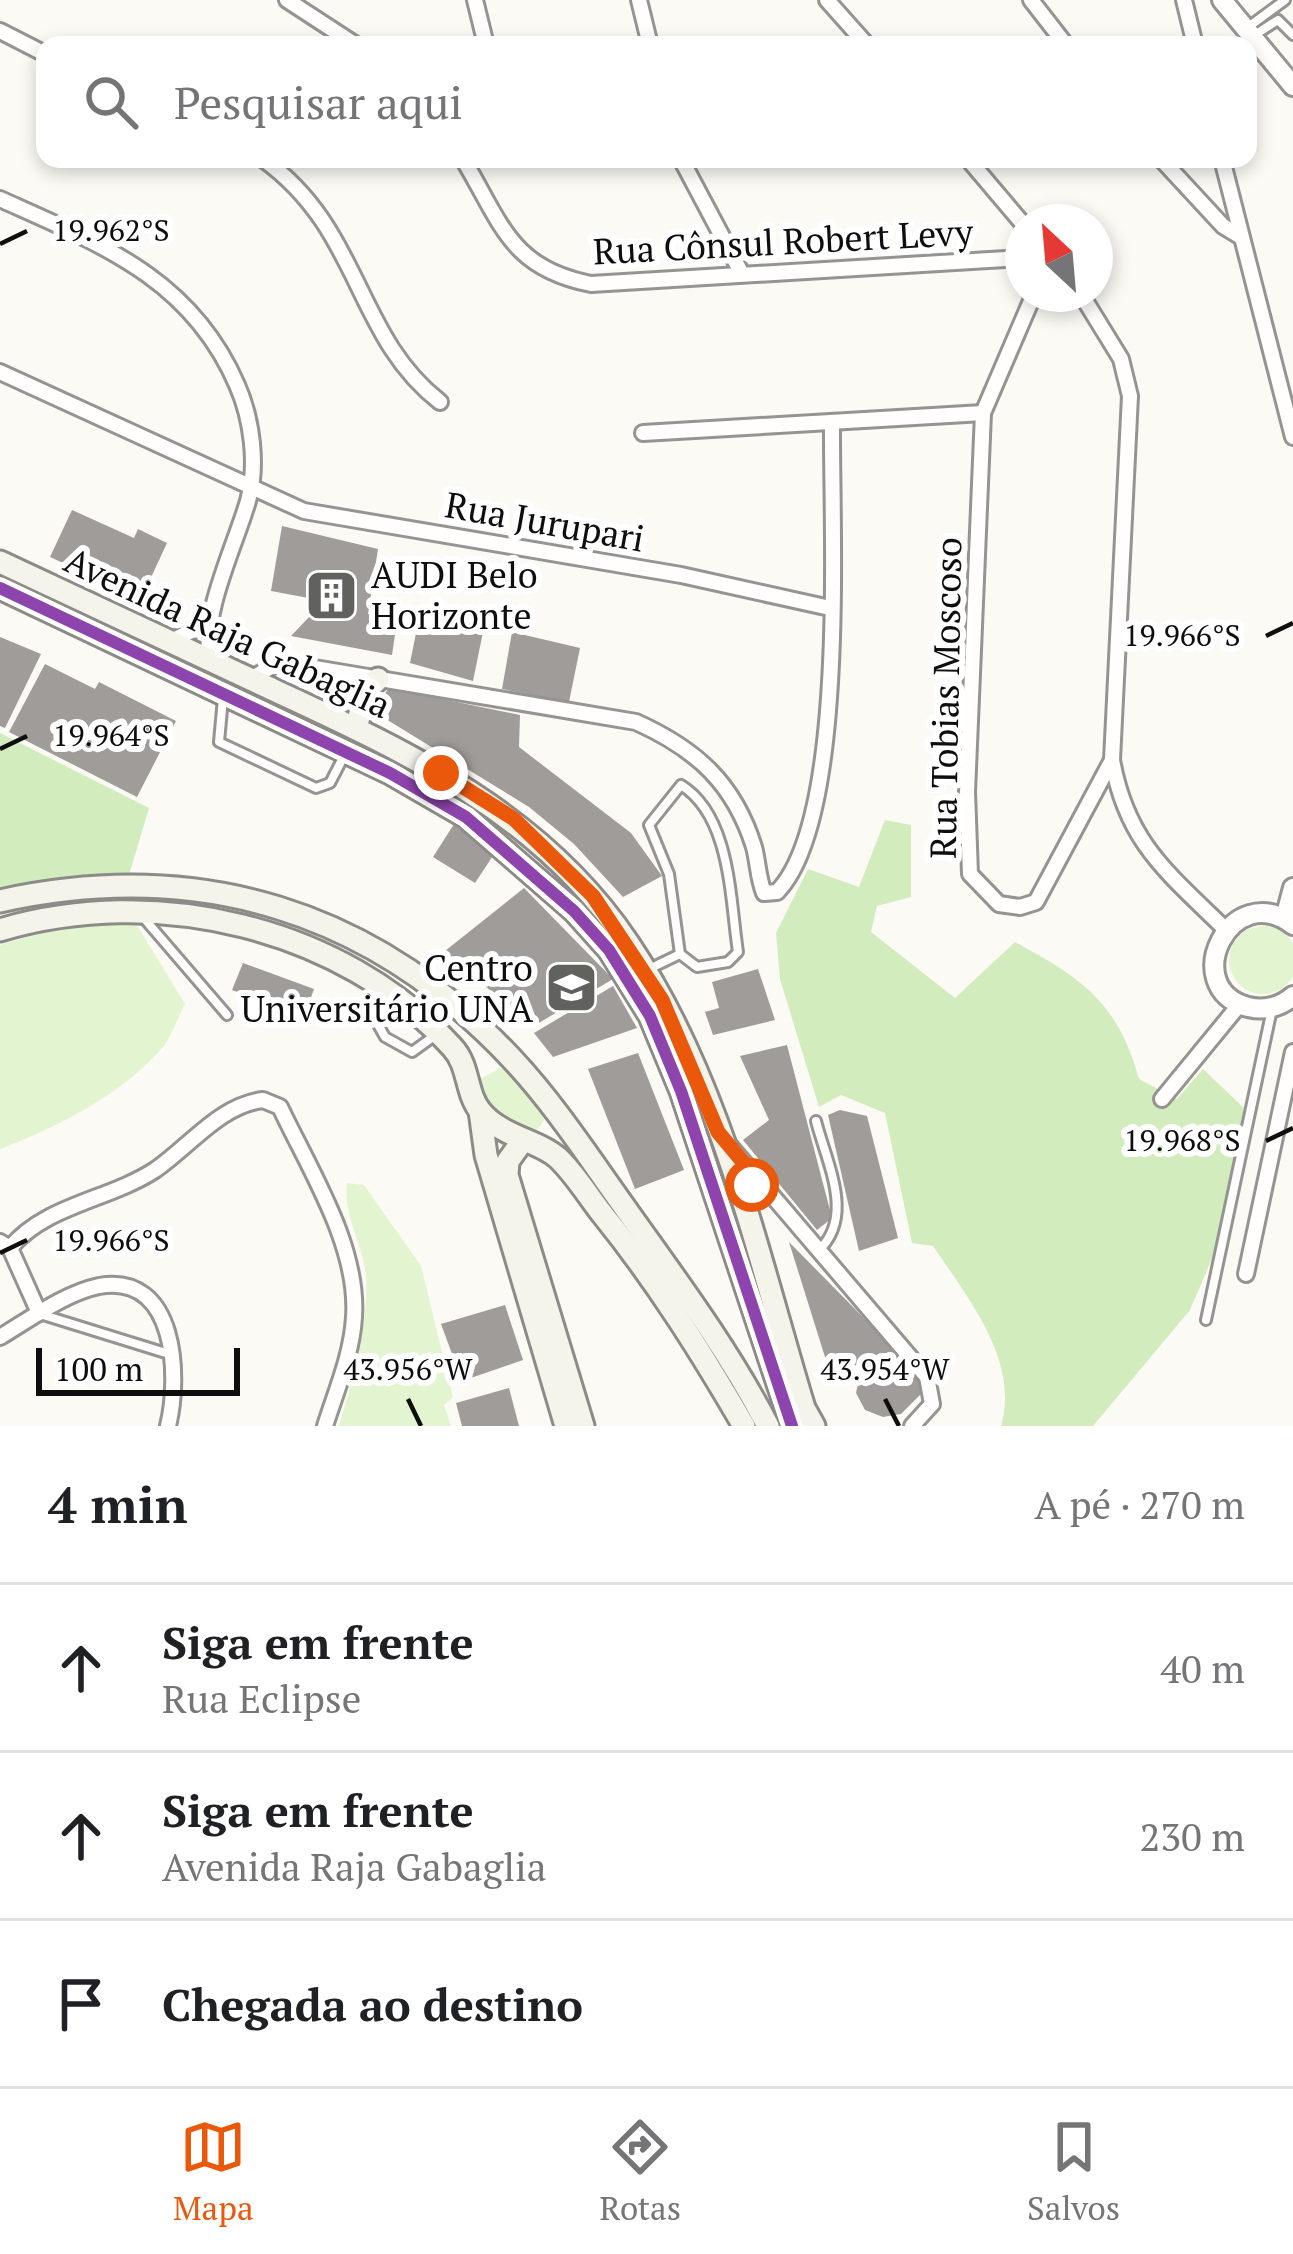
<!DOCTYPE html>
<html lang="pt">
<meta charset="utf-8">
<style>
:root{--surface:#fff;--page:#f6f6f6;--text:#202124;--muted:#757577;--line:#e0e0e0;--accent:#ea580c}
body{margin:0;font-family:"PT Serif",serif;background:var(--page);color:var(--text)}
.compass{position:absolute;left:1005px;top:204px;width:108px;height:108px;border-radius:50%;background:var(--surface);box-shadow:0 6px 18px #0003;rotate:334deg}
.scale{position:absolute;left:36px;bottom:30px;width:204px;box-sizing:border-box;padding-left:12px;border:6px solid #0e0e0e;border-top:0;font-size:33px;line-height:42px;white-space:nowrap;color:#0e0e0e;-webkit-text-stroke:9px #fff;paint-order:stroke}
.stop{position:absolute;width:36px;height:36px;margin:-27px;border:9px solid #ea580c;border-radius:50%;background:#fff}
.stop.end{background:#ea580c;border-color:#fff;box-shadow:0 3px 12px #0008}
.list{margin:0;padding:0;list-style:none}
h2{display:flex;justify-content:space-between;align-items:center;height:156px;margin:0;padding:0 48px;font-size:51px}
h2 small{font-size:39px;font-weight:400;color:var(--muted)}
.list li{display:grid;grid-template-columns:78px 1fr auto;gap:36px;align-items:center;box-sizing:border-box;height:168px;padding:0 48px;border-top:3px solid var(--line)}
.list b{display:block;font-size:45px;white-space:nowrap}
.list p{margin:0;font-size:39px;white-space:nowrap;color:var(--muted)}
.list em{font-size:39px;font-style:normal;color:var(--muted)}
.icon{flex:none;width:66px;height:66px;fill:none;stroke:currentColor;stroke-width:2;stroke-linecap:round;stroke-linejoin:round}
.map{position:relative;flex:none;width:1293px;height:1426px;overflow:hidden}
.search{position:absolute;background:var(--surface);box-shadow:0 6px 18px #0003;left:36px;right:36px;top:36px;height:132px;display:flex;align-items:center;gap:30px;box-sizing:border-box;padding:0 42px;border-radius:24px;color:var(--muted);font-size:45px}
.sheet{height:660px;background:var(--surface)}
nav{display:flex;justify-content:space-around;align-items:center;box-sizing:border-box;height:168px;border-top:3px solid var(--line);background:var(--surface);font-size:33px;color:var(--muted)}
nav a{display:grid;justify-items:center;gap:6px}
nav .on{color:var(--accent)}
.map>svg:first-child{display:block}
.green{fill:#e3f4d1}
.forest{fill:#d2ecbe}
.building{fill:#9f9c99}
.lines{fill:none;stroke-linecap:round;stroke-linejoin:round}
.service-casing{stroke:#959492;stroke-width:14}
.minor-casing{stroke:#959492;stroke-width:20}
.tertiary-casing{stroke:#959492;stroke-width:24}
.secondary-casing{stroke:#8c8b88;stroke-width:27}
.service{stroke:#fffefd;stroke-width:8}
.minor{stroke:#fffefd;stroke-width:14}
.tertiary{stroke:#fffefd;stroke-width:18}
.secondary{stroke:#f5f4ea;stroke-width:21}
.bus-1-casing{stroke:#fff;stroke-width:21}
.bus-1{stroke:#8e44ad;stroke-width:12}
.route{stroke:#ea580c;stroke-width:15}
.ticks{fill:none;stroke:#0e0e0e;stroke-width:4.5}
.labels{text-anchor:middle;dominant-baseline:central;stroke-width:12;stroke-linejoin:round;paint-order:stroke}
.street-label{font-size:36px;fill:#0e0e0e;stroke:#fff}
.poi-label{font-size:36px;fill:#0e0e0e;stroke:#fff;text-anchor:start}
.ticks-label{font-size:30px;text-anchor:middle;fill:#0e0e0e;stroke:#fff;stroke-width:12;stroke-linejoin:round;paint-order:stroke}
</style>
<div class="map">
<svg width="1293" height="1426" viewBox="0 0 1293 1426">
<rect width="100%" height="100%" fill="#fcfaf4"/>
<g class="green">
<path d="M135,922L185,1004C178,1017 172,1035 163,1047C123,1094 56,1128 0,1149V945L73,924Z"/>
<circle cx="1263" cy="960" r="34"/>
<path d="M500,1068C520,1074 537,1100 544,1120L535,1133L518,1132L485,1103L480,1079Z"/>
<path d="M347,1183L364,1185L421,1266L453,1397L444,1405L451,1426H339C353,1379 369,1325 366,1276C363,1243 343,1217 347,1183Z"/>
</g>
<g class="forest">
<path d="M0,733L149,808L129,875L0,889Z"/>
<path d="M885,820L911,825V897L877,906L871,932L955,998L1015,942C1083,979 1118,1003 1139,1079L1177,1099L1203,1069L1244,1108L1217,1247L1190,1310L1093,1426H1001C1020,1361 968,1298 933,1246L912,1243L885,1113L841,1095L819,1107L780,979L776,933L808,869L859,887Z"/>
</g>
<g class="building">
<path d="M72,510L134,538L138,529L167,543L141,599L50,557Z"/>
<path d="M282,526L378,549L368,614L397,621L392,655L291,636L310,616L314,599L271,591Z"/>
<path d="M418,623L483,632L473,681L410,663Z"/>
<path d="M512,632L580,648L569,702L502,689Z"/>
<path d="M0,637L41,654L5,728L0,726Z"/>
<path d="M45,664L95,689L99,682L176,721L137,797L9,732Z"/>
<path d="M389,688L520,715L519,747L631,833L662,876L623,897L574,844L529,807L381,716L374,708Z"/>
<path d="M456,821L498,848L475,883L433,857Z"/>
<path d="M524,888L613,979L532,1027L445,951Z"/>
<path d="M243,963L314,989L304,1017L232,990Z"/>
<path d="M758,969L775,1020L713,1035L705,1012L719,1008L712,982Z"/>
<path d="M613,986L637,1028L553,1057L534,1033Z"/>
<path d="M787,1045L832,1218L817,1230L743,1140L769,1120L740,1056Z"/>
<path d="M638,1053L684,1170L635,1189L588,1069Z"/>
<path d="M840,1110L867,1116L898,1238L859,1251L828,1115Z"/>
<path d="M789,1242L922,1377L920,1395L901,1414L883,1417L865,1410L856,1393L862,1367L825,1357Z"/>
<path d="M505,1305L523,1360L462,1381L441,1324Z"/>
<path d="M509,1388L519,1426H462L456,1403Z"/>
</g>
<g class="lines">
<defs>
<g id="service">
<path d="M1247,28L1285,0"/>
<path d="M1253,36L1278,20L1293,35"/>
<path d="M223,698L219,742L316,788L330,783L345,754"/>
<path d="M681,785C731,816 730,899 738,952L728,962L697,967L680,954L669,874L649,825Z"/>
<path d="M142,916L227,1015"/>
<path d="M649,969L680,954"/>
<path d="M389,995L372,1014L385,1037L412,1052L437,1034"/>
<path d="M816,1121C827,1164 856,1218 817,1252"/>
<path d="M40,1314L169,1354"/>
<path d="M1206,1320L1272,1009"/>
</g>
<g id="minor">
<path d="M287,0L356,45"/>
<path d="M475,0L486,45"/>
<path d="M639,0L650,45"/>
<path d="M827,0L867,45"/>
<path d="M1031,0L1066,45"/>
<path d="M1184,0L1195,45"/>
<path d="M0,31L45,54"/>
<path d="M263,159C362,230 354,335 440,402"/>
<path d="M463,159C502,224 510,268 591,284L1023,258"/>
<path d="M681,159L742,274"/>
<path d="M968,159L1023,224"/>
<path d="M1161,159L1223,226L1241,237"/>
<path d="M1222,159L1293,437"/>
<path d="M0,199C100,244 191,278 237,385C252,419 258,465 248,501C235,546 201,614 210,659"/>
<path d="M1034,294L983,413L967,792L970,874L999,904L1020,907L1036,902L1112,760"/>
<path d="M1081,294L1121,359L1130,396L1112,760C1127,843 1167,872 1225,929"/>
<path d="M0,372L304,511L681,575L830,608"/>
<path d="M643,433L983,413"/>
<path d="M171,641L208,623"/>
<path d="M251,679L279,662L636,722C696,749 734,783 754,847C758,862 758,878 764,893L777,892C848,819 831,526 832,422"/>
<path d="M1162,1099L1240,1004"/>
<path d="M729,1145L927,1377L932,1404L912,1426"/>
<path d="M0,1242L10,1248L39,1313"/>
<path d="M10,1248C45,1205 109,1200 155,1170C190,1146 220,1105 263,1100L280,1107C309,1169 359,1246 354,1317C352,1354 336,1391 325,1426"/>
<path d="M1246,1274L1293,1052"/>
<path d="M0,1337C30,1319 65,1293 99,1286C177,1272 180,1377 168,1426"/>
</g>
<g id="tertiary">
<path d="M1222,0L1293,86"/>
<path d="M1285,918L1293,888"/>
<path d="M1293,925C1231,877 1177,988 1248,1007C1265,1011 1280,1007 1293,996"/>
</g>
<g id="secondary">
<path d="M0,562C88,603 175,644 263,685C401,749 540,811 628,943C720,1079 757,1253 804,1408L814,1426"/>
<path d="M0,588L390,773L466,817L574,911L609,950L650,1016L681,1091L792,1426"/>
<path d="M356,728L366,691L378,679"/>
<path d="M0,901C199,857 374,911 513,1060C554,1104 588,1156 623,1205C674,1277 727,1347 768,1426"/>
<path d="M0,930C155,884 341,926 452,1047C470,1066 465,1093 481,1112C502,1137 540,1141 558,1158C575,1174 588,1196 603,1215C657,1282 701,1352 744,1426"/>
<path d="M480,1111L486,1155L566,1426"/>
<path d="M521,1143L508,1161L507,1175L583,1426"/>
</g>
</defs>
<use href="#service" class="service-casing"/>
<use href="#minor" class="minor-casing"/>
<use href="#tertiary" class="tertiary-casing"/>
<use href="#secondary" class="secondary-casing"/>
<use href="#service" class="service"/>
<use href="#minor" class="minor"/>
<use href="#tertiary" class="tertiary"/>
<use href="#secondary" class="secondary"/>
<defs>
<path id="bus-1" d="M0,588L390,773L466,817L574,911L609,950L650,1016L681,1091L792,1426"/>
</defs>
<use href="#bus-1" class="bus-1-casing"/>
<use href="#bus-1" class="bus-1"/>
</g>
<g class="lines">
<path class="route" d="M441,773L514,819L593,896L662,1000L718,1132L763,1186L752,1185"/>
</g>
<path class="ticks" d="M0,244L27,231M1266,636L1293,623M0,749L27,736M1266,1141L1293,1128M0,1253L27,1240M408,1399L421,1426M885,1399L899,1426"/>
<defs>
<symbol id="building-square" viewBox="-11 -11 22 22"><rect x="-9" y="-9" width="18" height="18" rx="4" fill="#61615e" stroke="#fff"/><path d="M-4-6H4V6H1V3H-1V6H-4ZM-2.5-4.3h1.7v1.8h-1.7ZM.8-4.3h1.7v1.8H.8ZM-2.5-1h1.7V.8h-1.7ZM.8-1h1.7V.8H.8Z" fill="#fff"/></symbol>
<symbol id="university-square" viewBox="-11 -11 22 22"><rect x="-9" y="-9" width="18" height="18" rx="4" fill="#61615e" stroke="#fff"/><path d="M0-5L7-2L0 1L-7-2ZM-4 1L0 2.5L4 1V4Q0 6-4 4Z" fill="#fff"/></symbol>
</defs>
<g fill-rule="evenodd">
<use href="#building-square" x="302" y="566" width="59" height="59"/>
<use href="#university-square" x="542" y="958" width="59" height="59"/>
</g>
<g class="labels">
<g class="street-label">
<text transform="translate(783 241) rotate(-3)">Rua Cônsul Robert Levy</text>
<text transform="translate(545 521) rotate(10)">Rua Jurupari</text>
<text transform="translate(228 632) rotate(25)">Avenida Raja Gabaglia</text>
<text transform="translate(945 698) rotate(-89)">Rua Tobias Moscoso</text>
</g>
<g class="poi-label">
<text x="371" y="574">AUDI Belo<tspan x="371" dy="41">Horizonte</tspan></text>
<text x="533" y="967" text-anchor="end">Centro<tspan x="533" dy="41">Universitário UNA</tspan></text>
</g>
</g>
<g class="ticks-label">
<text x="111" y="241">19.962°S</text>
<text x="1182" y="646">19.966°S</text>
<text x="111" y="746">19.964°S</text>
<text x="1182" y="1151">19.968°S</text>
<text x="111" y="1251">19.966°S</text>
<text x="408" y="1380">43.956°W</text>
<text x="885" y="1380">43.954°W</text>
</g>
</svg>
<svg class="compass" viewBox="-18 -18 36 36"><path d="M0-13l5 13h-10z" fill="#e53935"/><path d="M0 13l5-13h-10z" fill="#757577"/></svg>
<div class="scale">100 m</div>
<div class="stop" style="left:752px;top:1185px"></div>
<div class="stop end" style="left:441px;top:773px"></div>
<div class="search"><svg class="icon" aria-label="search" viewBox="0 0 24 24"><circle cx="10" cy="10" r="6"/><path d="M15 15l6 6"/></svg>Pesquisar aqui</div>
</div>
<section class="sheet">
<h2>4 min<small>A pé · 270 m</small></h2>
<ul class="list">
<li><svg class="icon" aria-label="ahead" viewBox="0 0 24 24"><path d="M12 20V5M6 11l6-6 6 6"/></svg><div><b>Siga em frente</b><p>Rua Eclipse</p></div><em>40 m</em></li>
<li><svg class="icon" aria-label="ahead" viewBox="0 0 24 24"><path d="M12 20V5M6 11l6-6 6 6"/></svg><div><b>Siga em frente</b><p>Avenida Raja Gabaglia</p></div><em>230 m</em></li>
<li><svg class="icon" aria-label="arrive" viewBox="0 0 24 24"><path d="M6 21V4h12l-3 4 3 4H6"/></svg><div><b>Chegada ao destino</b></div></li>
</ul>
</section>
<nav>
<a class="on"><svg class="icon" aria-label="map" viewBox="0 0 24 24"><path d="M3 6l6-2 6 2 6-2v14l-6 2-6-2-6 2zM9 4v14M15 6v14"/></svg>Mapa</a>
<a><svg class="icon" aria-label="directions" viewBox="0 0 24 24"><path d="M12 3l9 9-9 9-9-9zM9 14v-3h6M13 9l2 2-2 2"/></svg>Rotas</a>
<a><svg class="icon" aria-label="saved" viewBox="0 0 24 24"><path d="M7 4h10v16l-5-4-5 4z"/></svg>Salvos</a>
</nav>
